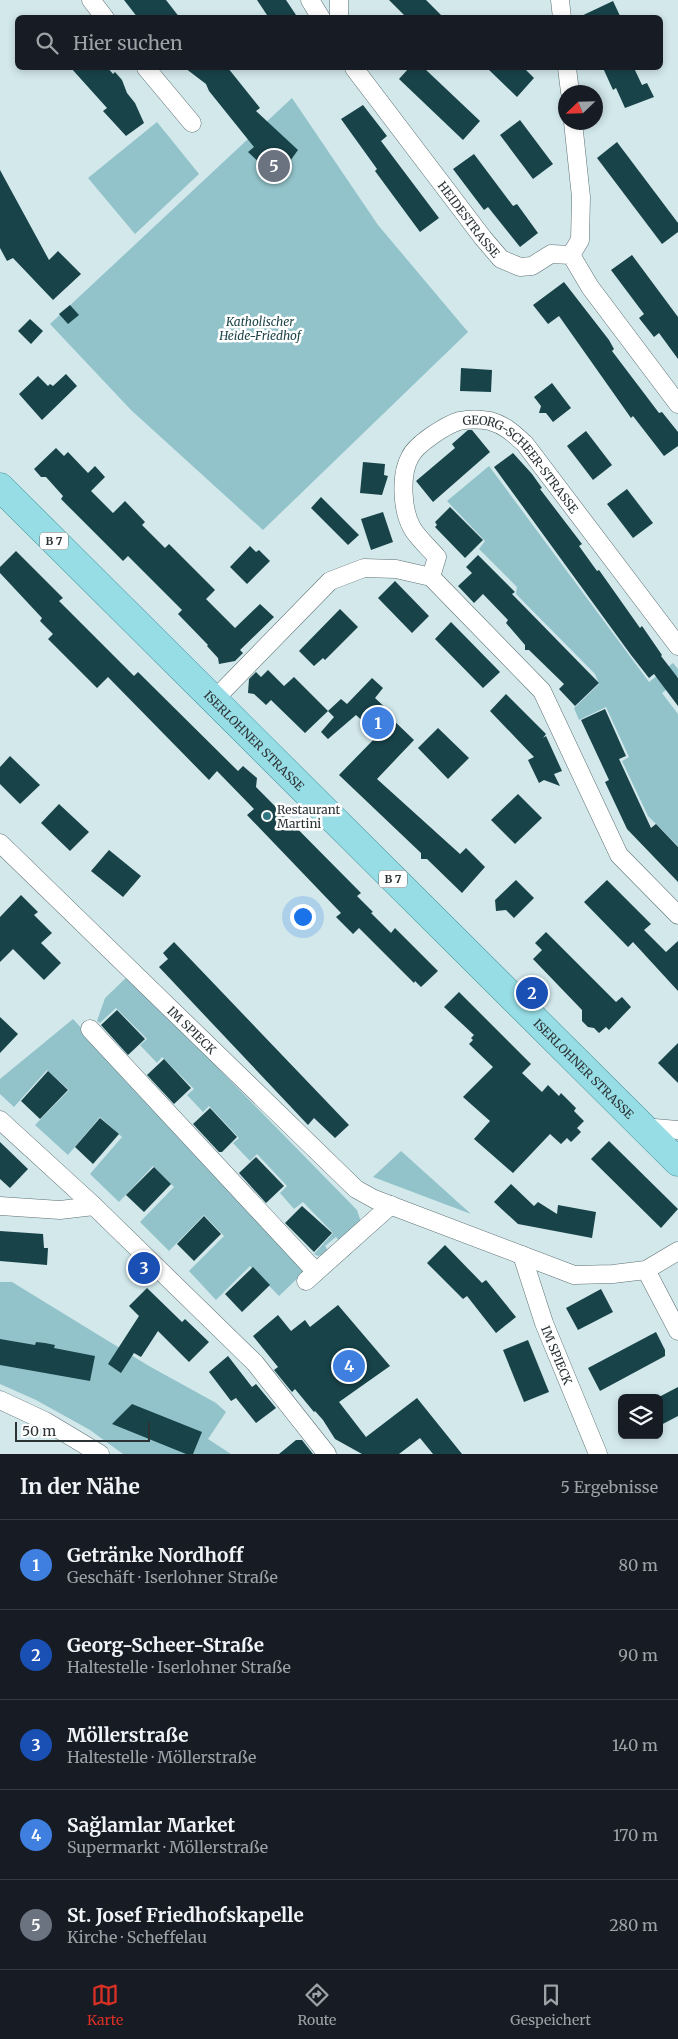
<!DOCTYPE html>
<html lang="de">
<meta charset="utf-8">
<style>
:root{--surface:#171b24;--page:#20242c;--text:#f1f3f6;--muted:#9ea1a6;--line:#363941;--accent:#d93025}
body{margin:0;font-family:Merriweather,serif;background:var(--page);color:var(--text)}
.controls{position:absolute;right:15px;bottom:15px;display:grid;overflow:hidden;border-radius:8px;box-shadow:0 2px 8px #0003}
.controls button{width:45px;height:45px;display:grid;place-items:center;padding:0;border:0;border-bottom:1px solid var(--line);background:var(--surface);color:var(--text);font:25px sans-serif}
.compass{position:absolute;left:558px;top:85px;width:45px;height:45px;border-radius:50%;background:var(--surface);box-shadow:0 2px 8px #0003;rotate:247deg}
.scale{position:absolute;left:15px;bottom:12px;width:135px;box-sizing:border-box;padding-left:5px;border:2px solid #2b3335;border-top:0;font-size:14px;line-height:18px;white-space:nowrap;color:#2b3335;-webkit-text-stroke:4px #fff;paint-order:stroke}
.you{position:absolute;left:302px;top:916px;width:18px;height:18px;margin:-12px;border:4px solid #fff;border-radius:50%;background:#1a73e8;box-shadow:0 0 0 8px #1a73e833}
.badge{display:grid;place-items:center;width:32px;height:32px;border-radius:50%;background:var(--accent);color:#fff;font-size:16px;font-weight:700}
.pin{position:absolute;translate:-50% -50%;border:2px solid #fff;box-shadow:0 1px 5px #0006}
.list{margin:0;padding:0;list-style:none}
h2{display:flex;justify-content:space-between;align-items:center;height:65px;margin:0;padding:0 20px;font-size:21px}
h2 small{font-size:16px;font-weight:400;color:var(--muted)}
.list li{display:grid;grid-template-columns:32px 1fr auto;gap:15px;align-items:center;box-sizing:border-box;height:90px;padding:0 20px;border-top:1px solid var(--line)}
.list b{display:block;font-size:19px;white-space:nowrap}
.list p{margin:0;font-size:16px;white-space:nowrap;color:var(--muted)}
.list em{font-size:16px;font-style:normal;color:var(--muted)}
.icon{flex:none;width:28px;height:28px;fill:none;stroke:currentColor;stroke-width:2;stroke-linecap:round;stroke-linejoin:round}
.map{position:relative;flex:none;width:678px;height:1454px;overflow:hidden}
.search{position:absolute;background:var(--surface);box-shadow:0 2px 8px #0003;left:15px;right:15px;top:15px;height:55px;display:flex;align-items:center;gap:12px;box-sizing:border-box;padding:0 18px;border-radius:8px;color:var(--muted);font-size:19px}
.sheet{height:515px;background:var(--surface)}
nav{display:flex;justify-content:space-around;align-items:center;box-sizing:border-box;height:70px;border-top:1px solid var(--line);background:var(--surface);font-size:14px;color:var(--muted)}
nav a{display:grid;justify-items:center;gap:2px}
nav .on{color:var(--accent)}
.map>svg:first-child{display:block}
.green{fill:#92c3ca}
.building{fill:#184349}
.lines{fill:none;stroke-linecap:round;stroke-linejoin:round}
.street-casing{stroke:#5d7073;stroke-width:19}
.primary-casing{stroke:#44939c;stroke-width:29}
.street{stroke:#fff;stroke-width:18}
.primary{stroke:#97dde5;stroke-width:28}
.poi-dot{fill:#2f7780;stroke:#fff;stroke-width:2}
.labels{text-anchor:middle;dominant-baseline:central;stroke-width:5;stroke-linejoin:round;paint-order:stroke}
.shield{fill:#fff;stroke:#6b7072;stroke-width:1}
.shield-label{font-size:11px;font-weight:bold;fill:#2b3335}
.street-label{font-size:12px;fill:#2b3335;stroke:#fff}
.park-label{font-size:12px;font-style:italic;fill:#21474c;stroke:#fff}
.poi-label{font-size:12px;fill:#2b3335;stroke:#fff;text-anchor:start}
</style>
<div class="map">
<svg width="678" height="1454" viewBox="0 0 678 1454">
<rect width="100%" height="100%" fill="#d2e8eb"/>
<g class="green">
<path d="M292,98L378,225L468,332L263,530L131,410L50,324Z"/>
<path d="M157,122L199,174L135,234L88,178Z"/>
<path d="M489,466L649,682L673,663L678,669V676L668,684L670,687L662,693L678,714V846L648,816L622,761L629,757L606,707L579,720L574,708L599,684L595,674L516,594L517,587L479,549L485,541L447,501Z"/>
<path d="M128,976L357,1210L361,1222L340,1242L336,1237L325,1246L329,1252L318,1256L314,1254L333,1233L303,1202L294,1209L280,1193L287,1186L257,1154L250,1161L233,1143L239,1138L209,1106L203,1112L187,1095L194,1089L162,1057L157,1063L140,1045L147,1039L116,1008L100,1023L97,1021L105,998Z"/>
<path d="M73,1019L304,1272L279,1296L250,1266L216,1300L189,1271L224,1236L204,1215L169,1251L140,1222L174,1187L153,1166L119,1202L90,1174L122,1137L100,1117L68,1155L35,1125L69,1090L47,1070L14,1107L0,1094V1079Z"/>
<path d="M401,1151L471,1214L373,1177Z"/>
<path d="M0,1282H12L149,1366L216,1403L226,1412L208,1439L231,1454H123L90,1430L36,1400L0,1384Z"/>
</g>
<g class="building">
<path d="M124,0H166L180,18H138Z"/>
<path d="M257,0H286L298,18H269Z"/>
<path d="M389,0H426L444,18H407Z"/>
<path d="M613,1L621,18H577Z"/>
<path d="M71,68H108L113,74L115,72L122,80L127,93L135,103L144,123L126,136L103,111L107,108Z"/>
<path d="M185,68H228L260,108L256,111L298,150L277,179L248,152L254,147L209,91L206,84Z"/>
<path d="M409,68H424L480,121L463,140L399,79Z"/>
<path d="M487,68H524L534,78L517,97Z"/>
<path d="M603,68H634L642,85L647,83L654,97L625,108L616,88L613,90Z"/>
<path d="M363,105L387,136L381,141L439,218L420,232L375,171L377,169L341,119Z"/>
<path d="M520,120L553,164L533,179L500,135Z"/>
<path d="M617,142L678,223V232L662,244L597,158Z"/>
<path d="M474,154L513,206L517,204L538,233L520,247L488,207L484,210L453,169Z"/>
<path d="M0,170L49,260L58,251L81,274L53,300L13,258L7,261L0,248Z"/>
<path d="M632,255L678,317V359L659,333L654,337L639,318L644,314L611,270Z"/>
<path d="M564,282L609,340L614,349L612,351L659,413L662,412L678,432V446L664,456L633,416L631,418L559,316L548,324L533,305Z"/>
<path d="M70,305L79,315L68,324L59,314Z"/>
<path d="M30,319L43,331L31,344L18,331Z"/>
<path d="M461,368L492,370L491,392L460,391Z"/>
<path d="M66,374L77,386L42,420L19,394L38,376L48,386L50,384L53,386Z"/>
<path d="M552,383L571,408L553,422L546,413H539L541,406L534,397Z"/>
<path d="M468,430H472L490,452L433,502L416,481L455,448L452,444Z"/>
<path d="M586,431L612,465L593,480L567,446Z"/>
<path d="M56,448L64,456L68,452L88,473L95,466L105,477L91,491L113,513L125,501L145,522L142,525L165,548L169,544L215,590L206,599L235,628L260,604L274,617L240,650L243,653L235,661L219,664L218,658L207,646L208,645L178,614L182,610L128,556L123,561L61,499L63,496L46,477H41L34,469Z"/>
<path d="M513,453L532,474L542,488L540,489L582,544L579,546L597,571L599,570L640,628L642,626L662,655L661,656L678,678V706L654,674L649,678L631,655L494,467Z"/>
<path d="M363,462L385,464L384,475L388,476L382,495L360,493Z"/>
<path d="M627,489L653,523L633,538L607,504Z"/>
<path d="M321,497L359,535L348,545L311,508Z"/>
<path d="M450,507L483,540L465,558L435,527L437,525L435,522Z"/>
<path d="M383,512L393,542L371,550L361,519Z"/>
<path d="M250,546L256,552L259,550L270,561L247,584L230,567Z"/>
<path d="M16,551L63,598L59,601L134,676L138,672L238,771L243,766L257,778L256,787L361,893L357,896L373,912L371,913L391,933L395,928L438,971L421,987L415,981L414,983L359,928L353,934L336,917L341,913L247,815L254,809L217,771L209,780L108,677L97,688L48,639L53,634L40,621L42,618L0,573V567Z"/>
<path d="M478,555L515,592L512,594L599,683L575,706L559,689L564,684L529,650H525V645L506,623L508,620L483,594L474,603L458,586L472,573L466,567Z"/>
<path d="M395,581L429,616L412,633L378,598Z"/>
<path d="M340,609L358,627L325,660L323,658L314,666L299,651Z"/>
<path d="M451,622L500,672L483,688L435,639Z"/>
<path d="M268,670L284,686L294,677L328,711L305,733L271,700L266,705L254,694L248,693L249,679L256,672L261,677Z"/>
<path d="M372,678L383,688L375,698L390,712V717L414,740L377,779L460,854L466,848L485,867L462,893L427,859H421V853L339,775L378,735L356,715L328,739L321,732L334,717L328,711L341,699L347,704Z"/>
<path d="M506,694L546,734L543,738L546,736L562,771L554,774L560,786L544,780L539,783L528,760L534,757L490,711Z"/>
<path d="M605,709L626,756L619,759L651,828L656,824L678,847V882L627,829L605,782L609,780L581,720Z"/>
<path d="M438,728L469,758L448,779L418,748Z"/>
<path d="M10,756L40,785L20,804L0,784V767Z"/>
<path d="M518,794L542,818L515,844L491,820Z"/>
<path d="M59,804L89,832L70,851L41,823Z"/>
<path d="M109,850L141,876L123,897L91,871Z"/>
<path d="M516,880L534,898L514,918L506,910L496,911L495,900Z"/>
<path d="M607,880L651,924L644,930L666,952L678,941V991L633,942L628,947L584,902Z"/>
<path d="M21,895L38,912L34,915L52,933L41,943L61,963L44,980L13,949L0,962V917Z"/>
<path d="M546,932L616,1002L622,997L631,1007L609,1030L606,1027L599,1033L594,1028L588,1027L582,1021V1010L533,959L542,950L535,943Z"/>
<path d="M174,942L349,1125L335,1138L314,1118L308,1125L159,967L168,959L163,953Z"/>
<path d="M459,992L531,1064L522,1073L542,1092L548,1085L559,1096L561,1093L576,1108L574,1111L584,1121L577,1128L581,1132L571,1142L567,1138L561,1144L550,1134L513,1173L474,1139L490,1121L463,1097L493,1067L469,1044L473,1040L471,1038L474,1035L444,1007Z"/>
<path d="M117,1010L145,1039L128,1055L101,1025Z"/>
<path d="M0,1017L18,1034L0,1053Z"/>
<path d="M678,1043V1083L658,1063Z"/>
<path d="M164,1059L191,1088L174,1104L147,1075Z"/>
<path d="M48,1071L68,1090L40,1119L21,1101Z"/>
<path d="M210,1108L237,1137L222,1152H219L193,1124Z"/>
<path d="M100,1118L119,1134L93,1164L75,1147Z"/>
<path d="M609,1141L678,1209L661,1228L591,1159Z"/>
<path d="M0,1142L28,1169L10,1188L0,1179Z"/>
<path d="M256,1157L284,1186L266,1203L239,1173Z"/>
<path d="M154,1167L171,1184L144,1212L126,1195Z"/>
<path d="M511,1184L534,1206L538,1202L557,1214L558,1205L596,1212L592,1238L518,1224L494,1202Z"/>
<path d="M302,1206L332,1233L314,1252L285,1223Z"/>
<path d="M204,1216L221,1234L194,1261L177,1244Z"/>
<path d="M0,1231L43,1234L44,1248H48L47,1265L0,1261Z"/>
<path d="M445,1245L482,1283L486,1280L516,1317L496,1333L467,1296L463,1299L427,1263Z"/>
<path d="M253,1267L270,1285L242,1312L225,1294Z"/>
<path d="M147,1288L182,1322L185,1319L209,1342L189,1362L158,1331L141,1357L134,1353L121,1373L108,1364L139,1316L129,1306Z"/>
<path d="M601,1289L613,1312L578,1330L566,1308Z"/>
<path d="M338,1305L390,1366L339,1402L366,1437L417,1398L462,1454H433L420,1438L399,1454H362L335,1439L323,1420L315,1411L314,1412L295,1389L292,1392L287,1386L274,1370L278,1367L253,1336L278,1315L291,1331L305,1320L310,1327Z"/>
<path d="M656,1332L665,1350V1356L600,1391L588,1368Z"/>
<path d="M0,1339L35,1345L36,1342L45,1343L55,1345L54,1348L95,1356L90,1381L0,1365Z"/>
<path d="M528,1340L549,1392L524,1402L503,1350Z"/>
<path d="M228,1356L252,1387L256,1384L276,1408L256,1423L236,1398L231,1401L209,1372Z"/>
<path d="M678,1387V1416L659,1426V1397Z"/>
<path d="M132,1404L202,1432L193,1454H186L112,1424Z"/>
<path d="M296,1440H302L313,1454H279Z"/>
</g>
<g class="lines">
<defs>
<g id="street">
<path d="M91,0L105,18"/>
<path d="M310,0L321,18"/>
<path d="M560,0L562,18"/>
<path d="M339,18V0"/>
<path d="M146,68L192,123"/>
<path id="s1" d="M354,68L483,238L501,259L520,267L532,266L551,254L571,255L590,287L678,404"/>
<path d="M567,68L570,92"/>
<path d="M571,255L580,240L581,197L573,122"/>
<path id="s2" d="M431,577L437,557C429,548 418,538 412,528C402,510 400,475 410,457C416,444 446,425 459,421C469,419 480,419 490,421C505,425 514,434 525,444L678,646"/>
<path d="M213,701L330,581L364,568L396,569L431,577L542,691L619,855L678,915"/>
<path id="s3" d="M0,843L356,1189L374,1199L574,1275L613,1274L646,1270L678,1251"/>
<path d="M90,1029L316,1272"/>
<path d="M0,1120L94,1206L255,1363L327,1454"/>
<path d="M643,1127L678,1130"/>
<path d="M0,1206L60,1210L94,1206"/>
<path id="s4" d="M522,1255L544,1323L598,1454"/>
<path d="M646,1270L678,1331"/>
<path d="M306,1281L391,1205"/>
<path d="M0,1400L45,1421L100,1454"/>
</g>
<g id="primary">
<path id="s5" d="M0,487L678,1162"/>
</g>
</defs>
<use href="#street" class="street-casing"/>
<use href="#primary" class="primary-casing"/>
<use href="#street" class="street"/>
<use href="#primary" class="primary"/>
</g>
<circle class="poi-dot" cx="267" cy="816" r="5"/>
<g class="labels">
<g class="shield">
<rect x="40" y="532.5" width="28" height="17" rx="4"/>
<rect x="379" y="870.5" width="28" height="17" rx="4"/>
</g>
<g class="shield-label">
<text x="54" y="541">B 7</text>
<text x="393" y="879">B 7</text>
</g>
<g class="street-label">
<text stroke="none"><textPath href="#s1" startOffset="190">HEIDESTRASSE</textPath></text>
<text stroke="none"><textPath href="#s2" startOffset="275">GEORG-SCHEER-STRASSE</textPath></text>
<text stroke="none"><textPath href="#s5" startOffset="359">ISERLOHNER STRASSE</textPath></text>
<text stroke="none"><textPath href="#s3" startOffset="268">IM SPIECK</textPath></text>
<text stroke="none"><textPath href="#s5" startOffset="824">ISERLOHNER STRASSE</textPath></text>
<text stroke="none"><textPath href="#s4" startOffset="106">IM SPIECK</textPath></text>
</g>
<g class="park-label">
<text x="260" y="321">Katholischer<tspan x="260" dy="14">Heide-Friedhof</tspan></text>
</g>
<g class="poi-label">
<text x="277" y="809">Restaurant<tspan x="277" dy="14">Martini</tspan></text>
</g>
</g>
</svg>
<div class="controls">
<button><svg class="icon" aria-label="layers" viewBox="0 0 24 24"><path d="M12 4l9 5-9 5-9-5zM3 14l9 5 9-5"/></svg></button>
</div>
<svg class="compass" viewBox="-18 -18 36 36"><path d="M0-13l5 13h-10z" fill="#e53935"/><path d="M0 13l5-13h-10z" fill="#9ea1a6"/></svg>
<div class="scale">50 m</div>
<div class="you"></div>
<div class="pin badge" style="left:378px;top:723px;background:#3f7fe0">1</div>
<div class="pin badge" style="left:532px;top:993px;background:#1a4fb4">2</div>
<div class="pin badge" style="left:144px;top:1268px;background:#1a4fb4">3</div>
<div class="pin badge" style="left:349px;top:1366px;background:#3f7fe0">4</div>
<div class="pin badge" style="left:274px;top:166px;background:#6b7280">5</div>
<div class="search"><svg class="icon" aria-label="search" viewBox="0 0 24 24"><circle cx="10" cy="10" r="6"/><path d="M15 15l6 6"/></svg>Hier suchen</div>
</div>
<section class="sheet">
<h2>In der Nähe<small>5 Ergebnisse</small></h2>
<ul class="list">
<li><span class="badge" style="background:#3f7fe0">1</span><div><b>Getränke Nordhoff</b><p>Geschäft · Iserlohner Straße</p></div><em>80 m</em></li>
<li><span class="badge" style="background:#1a4fb4">2</span><div><b>Georg-Scheer-Straße</b><p>Haltestelle · Iserlohner Straße</p></div><em>90 m</em></li>
<li><span class="badge" style="background:#1a4fb4">3</span><div><b>Möllerstraße</b><p>Haltestelle · Möllerstraße</p></div><em>140 m</em></li>
<li><span class="badge" style="background:#3f7fe0">4</span><div><b>Sağlamlar Market</b><p>Supermarkt · Möllerstraße</p></div><em>170 m</em></li>
<li><span class="badge" style="background:#6b7280">5</span><div><b>St. Josef Friedhofskapelle</b><p>Kirche · Scheffelau</p></div><em>280 m</em></li>
</ul>
</section>
<nav>
<a class="on"><svg class="icon" aria-label="map" viewBox="0 0 24 24"><path d="M3 6l6-2 6 2 6-2v14l-6 2-6-2-6 2zM9 4v14M15 6v14"/></svg>Karte</a>
<a><svg class="icon" aria-label="directions" viewBox="0 0 24 24"><path d="M12 3l9 9-9 9-9-9zM9 14v-3h6M13 9l2 2-2 2"/></svg>Route</a>
<a><svg class="icon" aria-label="saved" viewBox="0 0 24 24"><path d="M7 4h10v16l-5-4-5 4z"/></svg>Gespeichert</a>
</nav>
